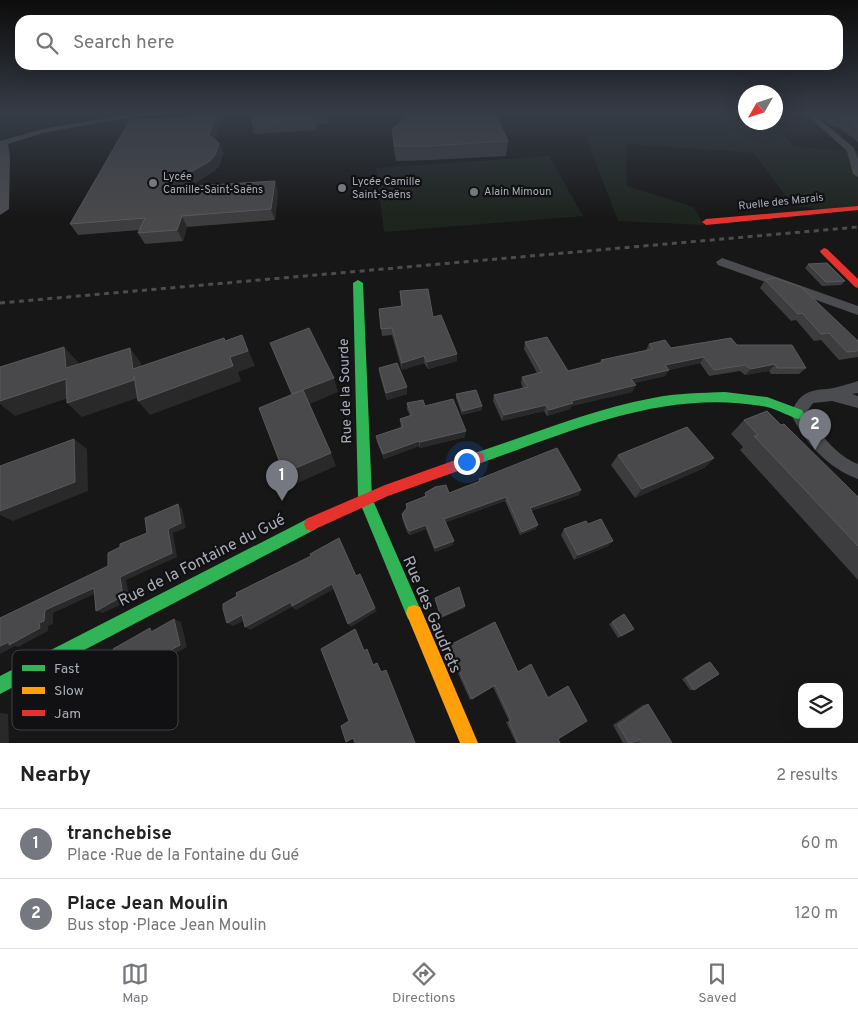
<!DOCTYPE html>
<meta charset="utf-8">
<style>
:root{--surface:#fff;--page:#f6f6f6;--text:#222;--muted:#767676;--line:#e0e0e0;--accent:#757880}
body{margin:0;font-family:Overpass,sans-serif;background:var(--page);color:var(--text)}
.controls{position:absolute;right:15px;bottom:15px;display:grid;overflow:hidden;border-radius:10px;box-shadow:0 5px 20px #0002}
.controls button{width:45px;height:45px;display:grid;place-items:center;padding:0;border:0;border-bottom:1px solid var(--line);background:var(--surface);color:var(--text);font:25px sans-serif}
.compass{position:absolute;left:738px;top:85px;width:45px;height:45px;border-radius:50%;background:var(--surface);box-shadow:0 5px 20px #0002;rotate:231deg}
.you{position:absolute;left:466px;top:461px;width:18px;height:18px;margin:-12px;border:4px solid #fff;border-radius:50%;background:#1a73e8;box-shadow:0 0 0 8px #1a73e833}
.badge{display:grid;place-items:center;width:32px;height:32px;border-radius:50%;background:var(--accent);color:#fff;font-size:16px;font-weight:700}
.pin{position:absolute;translate:-50% -41px;filter:drop-shadow(0 1px 2px #0008)}
.pin::after{content:'';position:absolute;top:26px;width:18px;height:15px;background:inherit;clip-path:polygon(0 0,100% 0,50% 100%)}
.list{margin:0;padding:0;list-style:none}
h2{display:flex;justify-content:space-between;align-items:center;height:65px;margin:0;padding:0 20px;font-size:21px}
h2 small{font-size:16px;font-weight:400;color:var(--muted)}
.list li{display:grid;grid-template-columns:32px 1fr auto;gap:15px;align-items:center;box-sizing:border-box;height:70px;padding:0 20px;border-top:1px solid var(--line)}
.list b{display:block;font-size:19px;white-space:nowrap}
.list p{margin:0;font-size:16px;white-space:nowrap;color:var(--muted)}
.list em{font-size:16px;font-style:normal;color:var(--muted)}
.icon{flex:none;width:28px;height:28px;fill:none;stroke:currentColor;stroke-width:2;stroke-linecap:round;stroke-linejoin:round}
.map{position:relative;flex:none;width:858px;height:743px;overflow:hidden}
.search{position:absolute;background:var(--surface);box-shadow:0 5px 20px #0002;left:15px;right:15px;top:15px;height:55px;display:flex;align-items:center;gap:12px;box-sizing:border-box;padding:0 18px;border-radius:15px;color:var(--muted);font-size:19px}
.sheet{height:205px;background:var(--surface)}
nav{display:flex;justify-content:space-around;align-items:center;box-sizing:border-box;height:70px;border-top:1px solid var(--line);background:var(--surface);font-size:14px;color:var(--muted)}
nav a{display:grid;justify-items:center;gap:2px}
nav .on{color:var(--accent)}
.map>svg:first-child{display:block}
.green{fill:#1d241e}
.lines{fill:none;stroke-linecap:round;stroke-linejoin:round}
.street{fill:#4b4c50;fill-rule:evenodd}
.fast{fill:#30b455;fill-rule:evenodd}
.slow{fill:#ff9f0a;fill-rule:evenodd}
.jam{fill:#e5322d;fill-rule:evenodd}
.rail{stroke:#4b4c4f;stroke-width:3;stroke-dasharray:5 4.5;stroke-linecap:butt}
.wall{fill:#3d3d3f}
.shaded-wall{fill:#29292a}
.building{fill:#49494c;stroke:#58595d}
.poi-dot{fill:#757880;stroke:#111113;stroke-width:2}
.labels{text-anchor:middle;dominant-baseline:central;stroke-width:4.5;stroke-linejoin:round;paint-order:stroke}
.far-poi-label{font-size:11px;fill:#a8adb8;stroke:#111113;text-anchor:start}
.far-street-label{font-size:11px;fill:#a8adb8;stroke:#111113}
.street-label{font-size:14px;fill:#a8adb8;stroke:#111113}
.near-street-label{font-size:16px;fill:#a8adb8;stroke:#111113}
.key{fill:#111113;stroke:#3e4045;stroke-width:1}
.key-label{font-size:14px;fill:#a8adb8}
</style>
<div class="map">
<svg width="858" height="743" viewBox="0 0 858 743">
<rect width="100%" height="100%" fill="#171717"/>
<g class="green">
<path d="M0,114H96L16,133L0,140Z"/>
<path d="M577,114H745L746,122L772,123L795,147L858,151V212L793,206L754,153L626,144L627,186L694,207L704,225L618,221Z"/>
<path d="M549,156L583,216L384,232L376,168Z"/>
</g>
<g class="lines">
<g class="street">
<path d="M131,114H147L43,133L8,144L10,156L9,209L0,215V141L42,129Z"/>
<path d="M806,114H814L854,148L858,159V177L853,174L847,151Z"/>
<path d="M722,258L858,306V315L718,265L716,262Z"/>
<path d="M858,381V393L852,394L858,396V408L832,401L813,403L806,413C820,433 835,455 858,464V479C828,468 805,443 791,414C798,395 807,390 827,389C837,388 848,384 858,381Z"/>
</g>
<g class="fast">
<path d="M358,280L363,283L372,498L422,613L420,619L414,621L408,619L358,498L353,283Z"/>
<path d="M725,392L767,397L802,410L804,414L802,418L798,419C786,415 775,408 762,406C663,389 569,432 478,464L473,462L472,458L473,454L478,452C536,433 593,409 653,398C677,393 701,393 725,392Z"/>
<path d="M311,517L316,519L318,524L316,529L0,694V676Z"/>
</g>
<path class="slow" d="M414,605L420,607L478,743H460L406,613L408,607Z"/>
<g class="jam">
<path d="M858,206V210L706,225L702,222L706,219Z"/>
<path d="M824,248L827,249L858,279V288L855,287L821,253L820,251Z"/>
<path d="M478,452L483,454L484,458L483,462L388,496L311,531L306,529L304,524L306,519L385,485Z"/>
</g>
<path class="rail" d="M0,303L858,227"/>
</g>
<g class="wall">
<path d="M223,114L215,140L219,143L223,154L219,166L214,171L190,186L278,192L275,220L187,227L183,241L145,244L138,233L139,230L78,235L70,224L189,118Z"/>
<path d="M253,114H328V123L316,124V130L254,134L252,124Z"/>
<path d="M401,114H495L508,141L506,156L431,160L396,161L393,143L392,129L402,121Z"/>
<path d="M815,114H858V142L837,126H831Z"/>
<path d="M808,264L845,281L841,285L822,286L805,268Z"/>
<path d="M765,280L858,341V357L839,360L821,340L814,341L796,320L791,321L760,288Z"/>
<path d="M400,291L433,317L457,354V361L428,369L424,363L402,370L392,335L382,336L379,309L401,306Z"/>
<path d="M525,342L568,371L600,363L601,360L646,350L649,344L671,348L737,345L806,368L799,374H771L769,371L745,375L740,371L709,376L700,363L669,370L665,376L634,383L636,385L632,392L571,406L570,409L547,416L544,411L502,421L493,401L494,395L523,388L521,383L522,377L537,373L524,349Z"/>
<path d="M379,368L407,387V394L387,400L380,376Z"/>
<path d="M456,394L482,406V410L462,415L456,398Z"/>
<path d="M407,403L425,406L465,437L420,448L419,446L384,459L377,442L376,436L401,428L400,419L410,416L407,409Z"/>
<path d="M744,420L781,425L858,497V580L740,450L743,447L731,434Z"/>
<path d="M618,455L714,458L704,468L635,498L611,465Z"/>
<path d="M479,479L579,495L531,511L536,529L520,535L505,501L446,522L453,545L435,552L426,529L410,535L407,532L402,518V514L406,509V504L425,496V493H449L478,482Z"/>
<path d="M564,529L608,546L574,560L561,535Z"/>
<path d="M435,598L465,606V608L441,618L435,600Z"/>
<path d="M624,614L634,629L618,638L609,624Z"/>
<path d="M448,646L518,672L548,697L564,688L568,686L558,739L560,743H516L506,722L509,721L493,687L470,700L447,649Z"/>
<path d="M710,662L694,690H690L682,679L706,663Z"/>
<path d="M648,704L672,743H636L635,741L633,743H623L613,725L643,705Z"/>
</g>
<g class="shaded-wall">
<path d="M216,114H223L213,146L209,135Z"/>
<path d="M219,143L223,154L219,166L214,171L168,199L163,188Z"/>
<path d="M275,181L278,192L275,220L271,209Z"/>
<path d="M182,216L187,227L183,241L177,230Z"/>
<path d="M242,335L255,366L238,372L241,381L150,415L138,401L230,357Z"/>
<path d="M64,347L78,362L80,383L66,368Z"/>
<path d="M130,348L141,363L145,384L133,369Z"/>
<path d="M457,354V361L428,369L427,362Z"/>
<path d="M424,356V363L402,370V363Z"/>
<path d="M704,357L700,363L669,370L665,376L627,385L631,379L665,365Z"/>
<path d="M775,364L769,371L745,375L751,369Z"/>
<path d="M334,378L338,392L298,409L292,394Z"/>
<path d="M66,379L80,394L15,416L0,404V401Z"/>
<path d="M134,380L146,395L82,417L67,403Z"/>
<path d="M636,385L632,392L571,406L570,409L547,416L549,410L571,401Z"/>
<path d="M407,387V394L387,400L386,393Z"/>
<path d="M546,405L544,411L502,421L504,415Z"/>
<path d="M482,406V410L462,415L463,411Z"/>
<path d="M466,431L465,437L420,448V442Z"/>
<path d="M74,439L87,449L88,491L13,521L0,515V511Z"/>
<path d="M419,441V446L384,459L383,454Z"/>
<path d="M331,453L336,466L291,486L284,473Z"/>
<path d="M714,458L704,468L635,498L642,489Z"/>
<path d="M581,490L579,495L528,512L530,508Z"/>
<path d="M506,497L505,501L444,523V519Z"/>
<path d="M178,504L182,509L186,528L173,533L177,557L126,580L130,600L103,613L96,611L120,577L168,529Z"/>
<path d="M426,525V529L410,535V531Z"/>
<path d="M538,525L536,529L520,535L522,532Z"/>
<path d="M454,541L453,545L435,552V548Z"/>
<path d="M613,541L608,546L574,560L578,555Z"/>
<path d="M332,584L334,589L296,610L292,607L250,630L245,627L291,602Z"/>
<path d="M94,588L101,591L53,613V624L48,626V631L18,647L15,646L0,654V646L39,623L45,610Z"/>
<path d="M465,606V608L441,618V617Z"/>
<path d="M375,608L377,611L351,627L348,624Z"/>
<path d="M242,615L247,619L233,626L227,623Z"/>
<path d="M174,619L181,622L187,647L126,681L117,679Z"/>
<path d="M355,629L357,631L366,653L364,651Z"/>
<path d="M0,713L8,714L9,743H0Z"/>
</g>
<g class="building">
<path d="M191,114H216L209,135L219,143L215,155L210,161L163,188L275,181L271,209L182,216L177,230L138,233L145,218L70,224L130,120L189,118Z"/>
<path d="M253,114H317H314V120L252,124Z"/>
<path d="M412,114H495L508,141L431,146H395L392,129Z"/>
<path d="M832,114H858V128L843,117H837Z"/>
<path d="M827,263L845,281L826,282L808,264Z"/>
<path d="M775,278L801,287L858,341V351L847,352L829,333L821,334L802,313L798,314L765,280Z"/>
<path d="M428,289L433,317L441,315L457,354L427,362L424,356L402,363L392,328L381,329L379,309L402,306L400,291Z"/>
<path d="M309,328L334,378L292,394L270,343Z"/>
<path d="M242,335L248,351L230,357L233,366L138,401L134,376V380L67,403L66,379L0,401V367L64,347L66,368L130,348L133,369L224,338L225,341Z"/>
<path d="M547,337L568,371L603,362L601,360L653,349L649,344L665,340L671,348L731,338L737,345H792L806,368H777L775,364L751,369L745,365L714,370L704,357L665,365L669,370L631,379L636,385L571,401L573,403L549,410L546,405L504,415L494,395L528,387L522,377L542,372L525,342Z"/>
<path d="M397,363L407,387L386,393L379,368Z"/>
<path d="M303,390L331,453L284,473L259,408Z"/>
<path d="M476,390L482,406L463,411L456,394Z"/>
<path d="M453,399L466,431L420,442L419,441L383,454L376,436L403,427L400,419L412,415L407,403L423,400L425,406Z"/>
<path d="M767,411L781,425L784,424L858,497V546L754,436L758,435L744,420Z"/>
<path d="M687,427L714,458L642,489L618,455Z"/>
<path d="M74,439L75,482L0,511V466Z"/>
<path d="M557,448L581,490L530,508L538,525L522,532L506,497L444,519L454,541L435,548L426,525L410,531L407,528L402,514L407,508L406,504L426,496L425,493L435,487L446,485L449,493L480,481L479,479Z"/>
<path d="M178,504L181,523L168,529L172,553L120,577L123,596L96,611L94,588L45,610L44,621L39,623L40,628L9,645V642L0,646V618L108,566V553L120,547V544L147,533L145,518Z"/>
<path d="M601,519L613,541L578,555L564,529L586,521L588,524Z"/>
<path d="M339,538L356,576L360,574L375,608L348,624L332,584L292,606L291,602L245,627L242,615L227,623L223,609V604L237,596L236,593L311,556L310,554Z"/>
<path d="M459,587L465,606L441,617L435,598Z"/>
<path d="M624,614L634,629L621,636L612,622Z"/>
<path d="M174,619L180,645L117,679L113,649L150,628L151,632Z"/>
<path d="M495,622L518,672L531,664L548,698L568,686L587,721L558,739L560,743H518L509,722L511,720L495,685L472,699L448,646Z"/>
<path d="M355,629L364,651L367,649L373,665L377,663L381,672L386,670L415,743H355L353,738L346,742L341,726L349,721L321,649Z"/>
<path d="M710,662L719,674L694,690L686,678Z"/>
<path d="M648,704L672,743H642L639,739L633,743H629L618,725Z"/>
</g>
<linearGradient id="sky" x2="0" y2="1"><stop stop-color="#0d0d0d"/><stop offset="0.52" stop-color="#363c47"/><stop offset="1" stop-color="#363c47" stop-opacity="0"/></linearGradient>
<rect width="858" height="218" fill="url(#sky)"/>
<g class="poi-dot">
<circle cx="153" cy="183" r="5"/>
<circle cx="342" cy="188" r="5"/>
<circle cx="474" cy="192" r="5"/>
</g>
<g class="labels">
<g class="far-poi-label">
<text x="163" y="177">Lycée<tspan x="163" dy="13">Camille-Saint-Saëns</tspan></text>
<text x="352" y="182">Lycée Camille<tspan x="352" dy="13">Saint-Saëns</tspan></text>
<text x="484" y="192">Alain Mimoun</text>
</g>
<g class="far-street-label">
<text transform="translate(781 202) rotate(-6)">Ruelle des Marais</text>
</g>
<g class="street-label">
<text transform="translate(346 391) rotate(-92)">Rue de la Sourde</text>
</g>
<g class="near-street-label">
<text transform="translate(202 561) rotate(-27)">Rue de la Fontaine du Gué</text>
<text transform="translate(431 615) rotate(67)">Rue des Gaudrets</text>
</g>
</g>
<rect x="12" y="650" width="166" height="80" rx="8" class="key"/>
<rect x="22" y="665" width="23" height="6" fill="#30b455"/>
<rect x="22" y="687" width="23" height="7" fill="#ff9f0a"/>
<rect x="22" y="710" width="23" height="6" fill="#e5322d"/>
<g class="key-label">
<text x="54" y="673">Fast</text>
<text x="54" y="695">Slow</text>
<text x="54" y="718">Jam</text>
</g>
</svg>
<div class="controls">
<button><svg class="icon" aria-label="layers" viewBox="0 0 24 24"><path d="M12 4l9 5-9 5-9-5zM3 14l9 5 9-5"/></svg></button>
</div>
<svg class="compass" viewBox="-18 -18 36 36"><path d="M0-13l5 13h-10z" fill="#e53935"/><path d="M0 13l5-13h-10z" fill="#767676"/></svg>
<div class="you"></div>
<div class="pin badge" style="left:282px;top:501px">1</div>
<div class="pin badge" style="left:815px;top:450px">2</div>
<div class="search"><svg class="icon" aria-label="search" viewBox="0 0 24 24"><circle cx="10" cy="10" r="6"/><path d="M15 15l6 6"/></svg>Search here</div>
</div>
<section class="sheet">
<h2>Nearby<small>2 results</small></h2>
<ul class="list">
<li><span class="badge">1</span><div><b>tranchebise</b><p>Place · Rue de la Fontaine du Gué</p></div><em>60 m</em></li>
<li><span class="badge">2</span><div><b>Place Jean Moulin</b><p>Bus stop · Place Jean Moulin</p></div><em>120 m</em></li>
</ul>
</section>
<nav>
<a class="on"><svg class="icon" aria-label="map" viewBox="0 0 24 24"><path d="M3 6l6-2 6 2 6-2v14l-6 2-6-2-6 2zM9 4v14M15 6v14"/></svg>Map</a>
<a><svg class="icon" aria-label="directions" viewBox="0 0 24 24"><path d="M12 3l9 9-9 9-9-9zM9 14v-3h6M13 9l2 2-2 2"/></svg>Directions</a>
<a><svg class="icon" aria-label="saved" viewBox="0 0 24 24"><path d="M7 4h10v16l-5-4-5 4z"/></svg>Saved</a>
</nav>
